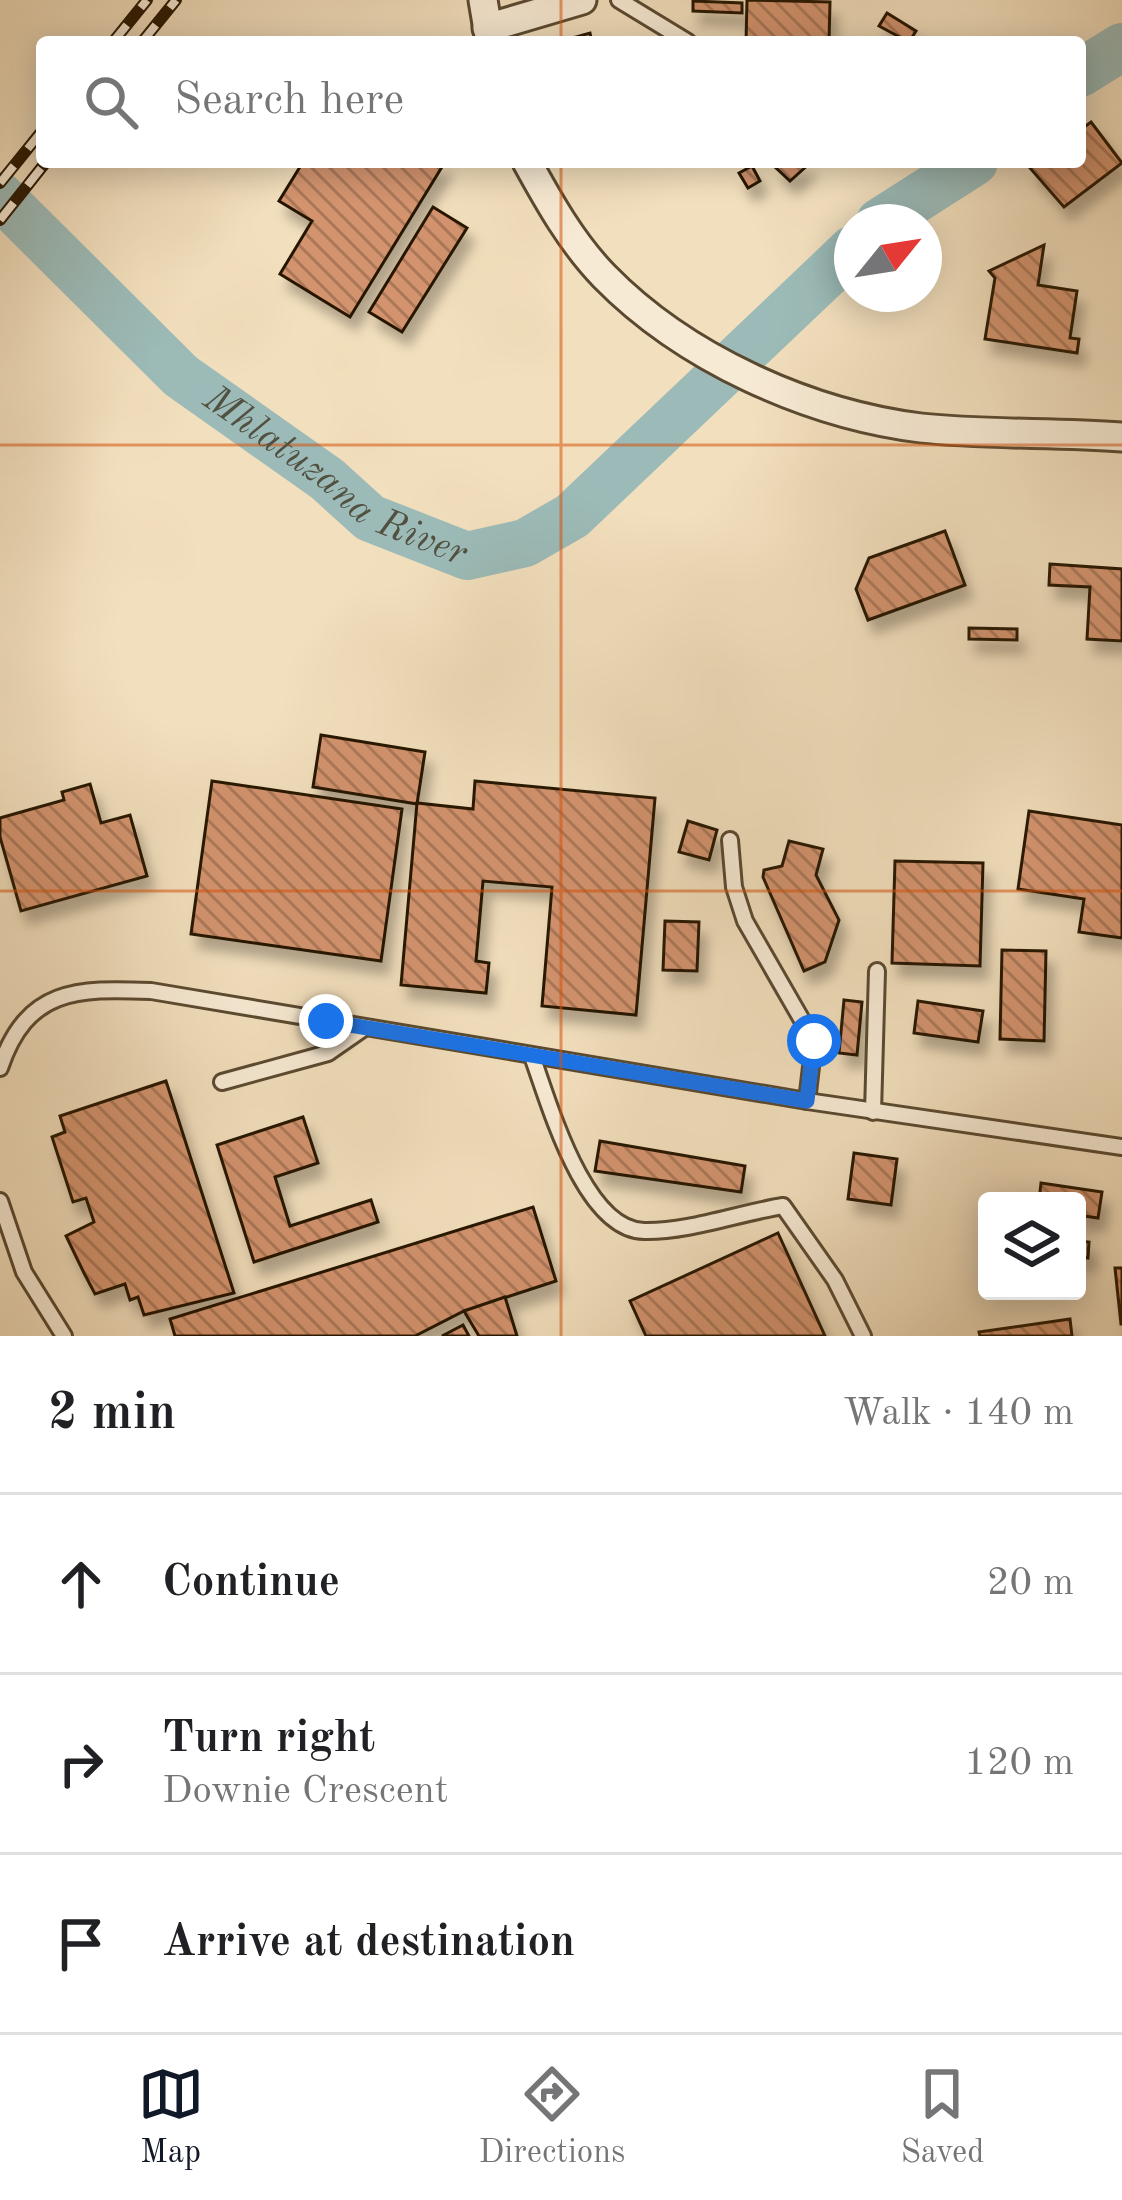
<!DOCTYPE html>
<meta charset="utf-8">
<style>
:root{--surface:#fff;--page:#f2f2f2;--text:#202124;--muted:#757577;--line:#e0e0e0;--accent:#111827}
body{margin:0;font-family:"Old Standard TT",serif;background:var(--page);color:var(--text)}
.controls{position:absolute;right:36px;bottom:36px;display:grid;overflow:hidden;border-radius:12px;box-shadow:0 6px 30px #0003}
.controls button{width:108px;height:108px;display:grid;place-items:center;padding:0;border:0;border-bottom:3px solid var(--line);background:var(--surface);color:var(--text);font:60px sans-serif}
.compass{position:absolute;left:834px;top:204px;width:108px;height:108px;border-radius:50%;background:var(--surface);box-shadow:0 6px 30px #0003;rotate:60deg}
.stop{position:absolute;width:36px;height:36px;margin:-27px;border:9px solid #1a73e8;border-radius:50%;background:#fff}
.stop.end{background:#1a73e8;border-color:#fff;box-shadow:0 3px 12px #0008}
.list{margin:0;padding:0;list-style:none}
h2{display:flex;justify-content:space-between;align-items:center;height:156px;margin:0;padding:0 48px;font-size:51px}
h2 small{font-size:39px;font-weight:400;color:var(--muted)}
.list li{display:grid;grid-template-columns:78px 1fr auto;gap:36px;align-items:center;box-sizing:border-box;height:180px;padding:0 48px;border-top:3px solid var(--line)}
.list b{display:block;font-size:45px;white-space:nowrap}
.list p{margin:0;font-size:39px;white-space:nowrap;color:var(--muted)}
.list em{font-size:39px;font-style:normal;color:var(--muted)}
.icon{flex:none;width:66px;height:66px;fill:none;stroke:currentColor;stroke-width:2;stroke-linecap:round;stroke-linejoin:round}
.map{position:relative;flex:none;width:1122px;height:1336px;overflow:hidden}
.search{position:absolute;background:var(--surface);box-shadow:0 6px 30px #0003;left:36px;right:36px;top:36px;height:132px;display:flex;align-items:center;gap:30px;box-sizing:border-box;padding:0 42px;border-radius:12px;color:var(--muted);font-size:45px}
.sheet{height:696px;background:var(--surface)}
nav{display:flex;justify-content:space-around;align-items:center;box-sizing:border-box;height:168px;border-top:3px solid var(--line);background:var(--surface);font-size:33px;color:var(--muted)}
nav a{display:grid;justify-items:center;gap:6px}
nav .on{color:var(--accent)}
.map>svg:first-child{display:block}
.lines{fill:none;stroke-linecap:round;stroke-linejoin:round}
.river{stroke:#9cbbb8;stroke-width:48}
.building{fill:url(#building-back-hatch);stroke:#281701;stroke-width:3;filter:url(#shadow)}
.service-casing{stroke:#5a4930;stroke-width:20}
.minor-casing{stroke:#5a4930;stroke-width:33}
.service{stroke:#f7ead4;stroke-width:14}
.minor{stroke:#f7ead4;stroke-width:27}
.rail-casing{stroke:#281701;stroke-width:12}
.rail{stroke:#f7ead4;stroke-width:8;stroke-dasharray:22;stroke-linecap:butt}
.route{stroke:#1a73e8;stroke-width:15}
.grid{fill:none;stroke:#d5520b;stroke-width:3;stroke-opacity:0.55}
.labels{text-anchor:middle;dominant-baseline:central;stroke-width:9;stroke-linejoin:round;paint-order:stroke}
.water-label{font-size:39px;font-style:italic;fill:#515041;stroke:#f7ead4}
</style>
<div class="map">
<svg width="1122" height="1336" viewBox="0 0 1122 1336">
<defs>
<pattern id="building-back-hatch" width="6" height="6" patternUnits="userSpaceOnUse" patternTransform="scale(3)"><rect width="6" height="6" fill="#d2936e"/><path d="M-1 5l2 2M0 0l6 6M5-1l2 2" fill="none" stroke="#aa7758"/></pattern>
<filter id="shadow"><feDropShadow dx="7" dy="13" stdDeviation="6" flood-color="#0004"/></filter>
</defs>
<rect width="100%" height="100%" fill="#f2dfbd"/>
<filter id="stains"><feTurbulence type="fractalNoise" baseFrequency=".00167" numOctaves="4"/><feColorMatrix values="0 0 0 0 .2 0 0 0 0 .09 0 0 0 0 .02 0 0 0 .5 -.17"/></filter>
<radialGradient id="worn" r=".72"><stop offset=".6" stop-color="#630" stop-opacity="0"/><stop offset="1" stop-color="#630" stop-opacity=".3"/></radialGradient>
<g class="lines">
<g class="river">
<path d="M1080,73L1122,47"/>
<path id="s1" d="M0,196L181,376L327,479L370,518L467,556L525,543L572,516L852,250"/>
<path d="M880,222L974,162"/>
</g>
</g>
<g class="building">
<path d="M747,0L830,2L829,42H746Z"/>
<path d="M693,1L742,3V13L693,11Z"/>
<path d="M887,13L916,31L909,42L879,26Z"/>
<path d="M590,33L592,42H558Z"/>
<path d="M1091,122L1122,163L1064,207L1030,168L1037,162H1080V130Z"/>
<path d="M303,162H445L350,317L280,274L312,221L279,201Z"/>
<path d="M780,162H806L809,164L790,181L775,167Z"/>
<path d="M752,166L760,181L748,188L739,173Z"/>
<path d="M433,207L467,228L402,332L369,312Z"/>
<path d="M1044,245L1038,285L1077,291L1070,338L1079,339L1077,353L985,339L995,278L989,271Z"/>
<path d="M945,531L965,585L868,620L856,589L869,558Z"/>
<path d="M1050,564L1122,569V641L1087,639L1090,587L1049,585Z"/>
<path d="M969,628L1017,629V640L969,639Z"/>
<path d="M321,735L425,752L417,804L313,787Z"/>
<path d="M212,781L402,809L381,961L191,934Z"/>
<path d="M475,781L655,798L636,1015L542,1006L552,887L483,881L476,961L489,963L486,993L401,985L417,803L473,809Z"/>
<path d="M90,784L101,823L130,815L147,876L21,911L0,837V818L64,800L62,792Z"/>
<path d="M1029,811L1122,825V938L1079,932L1084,899L1018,889Z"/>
<path d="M688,821L717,830L709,860L679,852Z"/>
<path d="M789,841L823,849L816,875L839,920L825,962L804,971L763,877L764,870L782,866Z"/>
<path d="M895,861L983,863L980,966L892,963Z"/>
<path d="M665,921L699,922L697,971L663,970Z"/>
<path d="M1002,950L1046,951L1044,1041L1000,1039Z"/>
<path d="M844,1000L862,1002L857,1055L839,1053Z"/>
<path d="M918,1001L983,1011L978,1042L914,1033Z"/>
<path d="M166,1081L234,1293L144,1315L138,1297L130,1300L125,1284L95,1294L84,1273L66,1236L94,1222L86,1198L73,1202L52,1137L65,1132L60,1116Z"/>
<path d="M303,1117L318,1163L275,1177L290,1226L371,1200L378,1222L254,1262L217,1145Z"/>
<path d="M600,1141L745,1166L741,1192L595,1171Z"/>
<path d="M854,1153L897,1159L891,1205L848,1199Z"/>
<path d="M1041,1183L1102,1192L1098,1218L1077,1215V1201H1039Z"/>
<path d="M533,1207L556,1281L464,1311L415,1336H175L170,1319Z"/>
<path d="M778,1233L825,1336H646L630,1301Z"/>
<path d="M1077,1241L1089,1242L1088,1258L1077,1257Z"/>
<path d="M1115,1268H1122V1324H1121Z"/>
<path d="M505,1297L517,1336H479L464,1311Z"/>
<path d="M1070,1319L1072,1336H980L979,1332Z"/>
<path d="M463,1325L469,1336H442Z"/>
</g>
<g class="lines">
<defs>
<g id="service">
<path d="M619,0L688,42"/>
<path d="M730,840L734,887L745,921L814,1041L807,1101"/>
<path d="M532,1056C549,1103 584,1230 644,1231C688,1232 739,1213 783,1206L835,1280L863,1336"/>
<path d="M0,1068C27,988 77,988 151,991L807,1101L1122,1147"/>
<path d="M222,1082L328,1053L364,1028"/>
<path d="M873,1112L877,971"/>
<path d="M0,1201L24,1272L64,1336"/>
</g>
<g id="minor">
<path d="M483,0L490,42"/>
<path d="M487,28L582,0"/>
<path d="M527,162C549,202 572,243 604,276C684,358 808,414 921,428C987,435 1056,432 1122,437"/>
</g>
</defs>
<use href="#service" class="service-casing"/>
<use href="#minor" class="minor-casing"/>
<use href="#service" class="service"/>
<use href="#minor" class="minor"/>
<defs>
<g id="rail">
<path d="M113,42L147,0"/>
<path d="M142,42L176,0"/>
<path d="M0,183L42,131"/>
<path d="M0,220L46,162"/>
</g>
</defs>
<use href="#rail" class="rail-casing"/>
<use href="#rail" class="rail"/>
</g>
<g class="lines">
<path class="route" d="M326,1021L807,1101L814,1041"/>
</g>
<path class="grid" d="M561,0V42M561,162V1336M0,445H1122M0,891H1122"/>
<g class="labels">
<g class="water-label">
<text stroke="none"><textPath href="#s1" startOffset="441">Mhlatuzana River</textPath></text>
</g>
</g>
<rect width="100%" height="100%" filter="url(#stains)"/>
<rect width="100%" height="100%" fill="url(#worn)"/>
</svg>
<div class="controls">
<button><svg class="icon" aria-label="layers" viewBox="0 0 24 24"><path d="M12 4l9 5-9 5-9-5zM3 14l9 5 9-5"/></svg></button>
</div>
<svg class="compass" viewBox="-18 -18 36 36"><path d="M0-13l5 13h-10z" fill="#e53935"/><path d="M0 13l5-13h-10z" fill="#757577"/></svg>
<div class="stop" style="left:814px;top:1041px"></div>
<div class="stop end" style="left:326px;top:1021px"></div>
<div class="search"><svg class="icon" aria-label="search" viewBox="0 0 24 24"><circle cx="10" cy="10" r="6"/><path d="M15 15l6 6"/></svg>Search here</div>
</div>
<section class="sheet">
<h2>2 min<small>Walk · 140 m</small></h2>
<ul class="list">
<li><svg class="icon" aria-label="ahead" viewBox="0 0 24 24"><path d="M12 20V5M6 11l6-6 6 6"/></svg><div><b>Continue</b></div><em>20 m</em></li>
<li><svg class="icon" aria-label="right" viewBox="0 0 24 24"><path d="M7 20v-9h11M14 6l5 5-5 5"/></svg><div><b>Turn right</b><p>Downie Crescent</p></div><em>120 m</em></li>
<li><svg class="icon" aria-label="arrive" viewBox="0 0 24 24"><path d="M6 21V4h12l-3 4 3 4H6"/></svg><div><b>Arrive at destination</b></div></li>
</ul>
</section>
<nav>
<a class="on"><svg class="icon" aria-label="map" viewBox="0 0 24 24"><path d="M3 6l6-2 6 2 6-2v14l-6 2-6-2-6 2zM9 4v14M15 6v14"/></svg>Map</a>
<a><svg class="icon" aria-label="directions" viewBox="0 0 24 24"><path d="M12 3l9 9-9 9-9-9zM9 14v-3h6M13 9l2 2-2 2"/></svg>Directions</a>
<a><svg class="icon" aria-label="saved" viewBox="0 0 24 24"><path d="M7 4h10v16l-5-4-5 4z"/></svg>Saved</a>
</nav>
